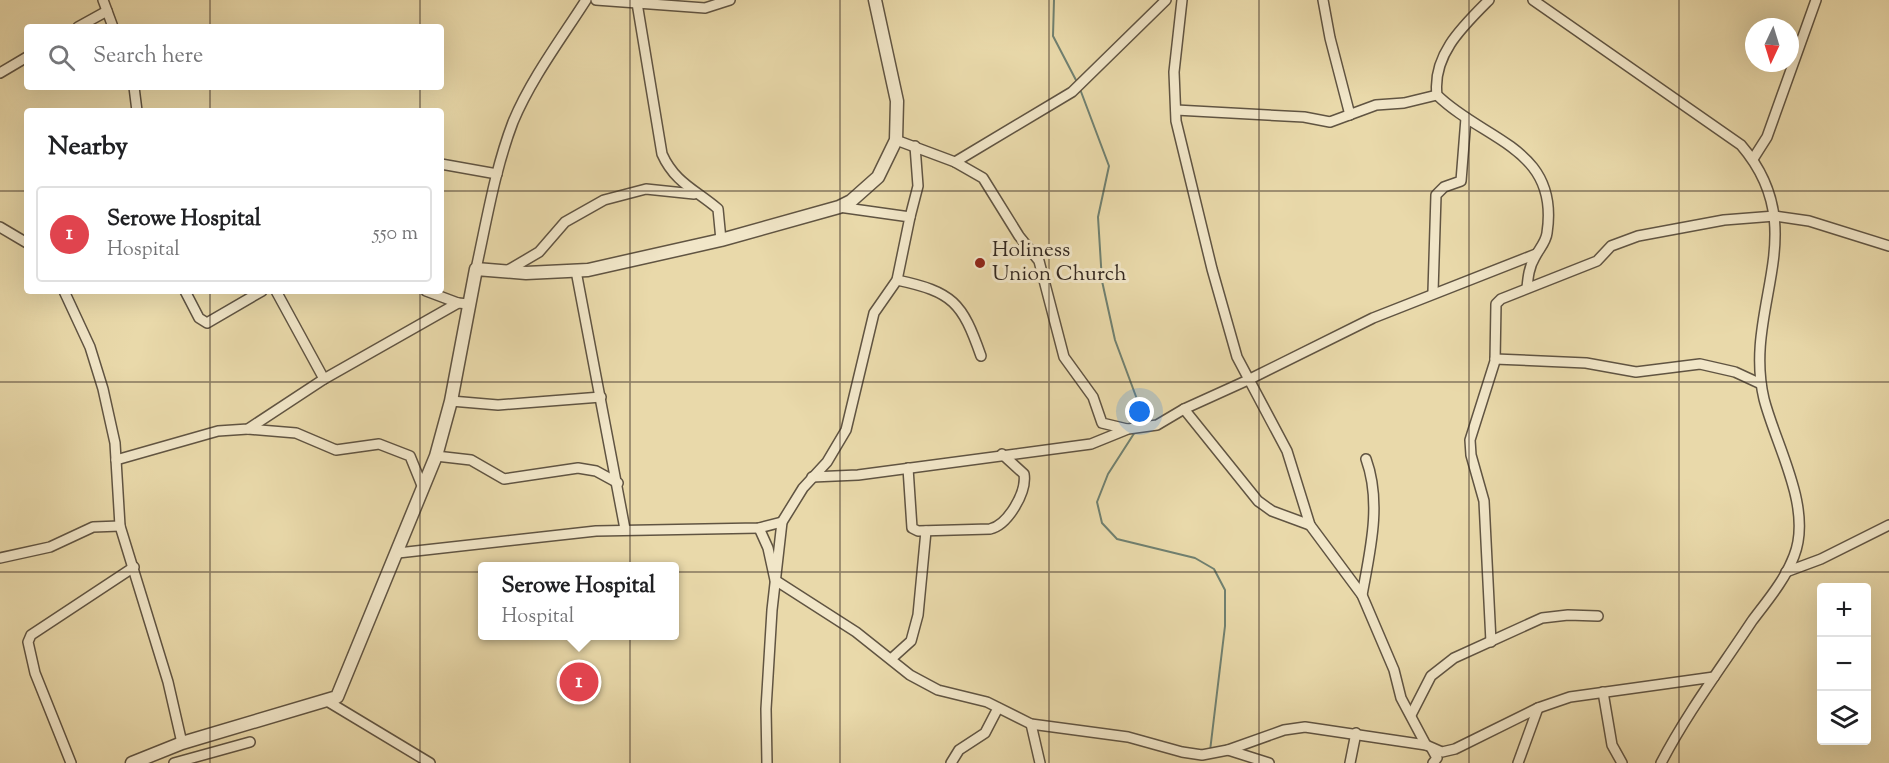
<!DOCTYPE html>
<meta charset="utf-8">
<style>
:root{--surface:#fff;--page:#f2f2f2;--text:#202124;--muted:#757577;--line:#e0e0e0;--accent:#0b8043}
body{margin:0;font-family:"Sorts Mill Goudy",serif;background:var(--page);color:var(--text)}
.controls{position:absolute;right:18px;bottom:18px;display:grid;overflow:hidden;border-radius:6px;box-shadow:0 6px 24px #0002}
.controls button{width:54px;height:54px;display:grid;place-items:center;padding:0;border:0;border-bottom:2px solid var(--line);background:var(--surface);color:var(--text);font:30px sans-serif}
.compass{position:absolute;left:1745px;top:18px;width:54px;height:54px;border-radius:50%;background:var(--surface);box-shadow:0 6px 24px #0002;rotate:184deg}
.you{position:absolute;left:1140px;top:412px;width:21px;height:21px;margin:-15px;border:4px solid #fff;border-radius:50%;background:#1a73e8;box-shadow:0 0 0 9px #1a73e833}
.badge{display:grid;place-items:center;width:39px;height:39px;border-radius:50%;background:var(--accent);color:#fff;font-size:20px;font-weight:700}
.pin{position:absolute;translate:-50% -50%;border:3px solid #fff;box-shadow:0 2px 6px #0006}
.popup{position:absolute;left:478px;top:562px;width:201px;height:78px;box-sizing:border-box;display:grid;place-content:center;border-radius:6px;background:var(--surface);filter:drop-shadow(0 2px 4px #0005);font-size:20px;white-space:nowrap;color:var(--muted)}
.popup b{font-size:22px;color:var(--text)}
.popup::after{content:'';position:absolute;left:50%;top:100%;margin-left:-12px;border:12px solid transparent;border-top-color:var(--surface)}
.list{margin:0;padding:0;list-style:none}
h2{display:flex;justify-content:space-between;align-items:center;height:78px;margin:0;padding:0 24px;font-size:26px}
h2 small{font-size:20px;font-weight:400;color:var(--muted)}
.list li{display:grid;grid-template-columns:39px 1fr auto;gap:18px;align-items:center;box-sizing:border-box;height:96px;margin:0 12px 12px;padding:0 12px;border:2px solid var(--line);border-radius:6px}
.list b{display:block;font-size:22px;white-space:nowrap}
.list p{margin:0;font-size:20px;white-space:nowrap;color:var(--muted)}
.list em{font-size:20px;font-style:normal;color:var(--muted)}
.icon{flex:none;width:33px;height:33px;fill:none;stroke:currentColor;stroke-width:2;stroke-linecap:round;stroke-linejoin:round}
.map{position:relative;flex:none;width:1889px;height:763px;overflow:hidden}
.search{position:absolute;background:var(--surface);box-shadow:0 6px 24px #0002;left:24px;top:24px;width:420px;height:66px;display:flex;align-items:center;gap:15px;box-sizing:border-box;padding:0 21px;border-radius:6px;color:var(--muted);font-size:22px}
.panel{position:absolute;background:var(--surface);box-shadow:0 6px 24px #0002;left:24px;top:108px;width:420px;height:186px;border-radius:6px}
.map>svg:first-child{display:block}
.lines{fill:none;stroke-linecap:round;stroke-linejoin:round}
.stream{stroke:#708070;stroke-width:2}
.minor-casing{stroke:#605442;stroke-width:12}
.tertiary-casing{stroke:#605442;stroke-width:15}
.minor{stroke:#f1e6c8;stroke-width:9}
.tertiary{stroke:#f1e6c8;stroke-width:12}
.grid{fill:none;stroke:#332820;stroke-width:1.5;stroke-opacity:0.55}
.poi-dot{fill:#8f2418;stroke:#f1e6c8;stroke-width:2}
.labels{text-anchor:middle;dominant-baseline:central;stroke-width:6;stroke-linejoin:round;paint-order:stroke}
.poi-label{font-size:21px;fill:#332820;stroke:#f1e6c8;text-anchor:start}
</style>
<div class="map">
<svg width="1889" height="763" viewBox="0 0 1889 763">
<rect width="100%" height="100%" fill="#e9d9aa"/>
<filter id="stains"><feTurbulence type="fractalNoise" baseFrequency=".00333" numOctaves="4"/><feColorMatrix values="0 0 0 0 .2 0 0 0 0 .09 0 0 0 0 .02 0 0 0 .5 -.17"/></filter>
<radialGradient id="worn" r=".72"><stop offset=".6" stop-color="#630" stop-opacity="0"/><stop offset="1" stop-color="#630" stop-opacity=".3"/></radialGradient>
<g class="lines">
<g class="stream">
<path d="M1054,0L1053,36L1078,84"/>
<path d="M1080,89L1109,166L1098,217L1102,281L1115,340L1141,410L1138,425"/>
<path d="M1135,432L1108,474L1097,502L1102,523L1117,539L1195,558L1214,569L1225,590V626L1210,751"/>
</g>
<defs>
<g id="minor">
<path d="M103,0L113,27"/>
<path d="M596,0L637,3L662,154C675,183 696,190 718,209L721,240"/>
<path d="M1182,0L1174,72L1176,121L1212,269L1237,357L1287,451L1310,525L1362,595L1394,670L1401,698L1426,745"/>
<path d="M1323,0L1330,38L1350,115"/>
<path d="M1489,0C1463,26 1432,55 1437,95C1484,141 1560,148 1547,233C1546,242 1539,249 1535,257C1529,267 1528,277 1527,288"/>
<path d="M1533,0L1741,145C1815,231 1742,307 1764,399C1776,446 1813,508 1794,556C1785,580 1767,601 1752,621C1721,668 1687,713 1661,763"/>
<path d="M637,3L705,8L730,0"/>
<path d="M78,27L107,11"/>
<path d="M0,73L27,57"/>
<path d="M134,87L137,111"/>
<path d="M1176,110L1304,117L1330,122L1376,105L1404,103L1437,95"/>
<path d="M896,140L955,162L1072,92L1166,0"/>
<path d="M1753,159L1767,137L1816,0"/>
<path d="M955,162L983,178L1019,236L1039,261L1064,357L1093,397L1102,423L1127,429"/>
<path d="M441,164L497,174"/>
<path d="M910,217L918,186L915,146"/>
<path d="M0,227L27,243"/>
<path d="M476,269C487,219 495,169 513,122C531,79 561,39 586,0"/>
<path d="M576,271L625,529"/>
<path d="M505,272L539,252L565,222L604,200L646,189L694,194"/>
<path d="M897,280C953,292 962,302 981,356"/>
<path d="M64,291L90,347L103,389L115,443L120,526L168,682L182,743"/>
<path d="M185,291L199,318L207,323L262,291"/>
<path d="M276,291L324,379"/>
<path d="M426,291L458,303"/>
<path d="M1433,292L1436,195L1444,187L1461,181L1466,118"/>
<path d="M1495,359L1586,363L1636,372L1700,364L1735,372L1761,384"/>
<path d="M451,401L498,405L601,397"/>
<path d="M1184,409L1258,501L1272,511L1310,525"/>
<path d="M248,429L296,433L336,450L379,444L410,456L423,488"/>
<path d="M436,456L471,460L504,479L578,468L596,471L618,483"/>
<path d="M116,460L218,431L248,429L324,379L458,303L469,304"/>
<path d="M908,468L912,528L918,531L990,529C1008,525 1027,492 1024,474L1002,454"/>
<path d="M812,477L858,475L1091,444L1128,429L1157,425L1184,409L1248,380L1373,318L1536,254"/>
<path d="M759,528L768,548L775,580L856,632L910,675L938,690L987,702L1031,724L1128,737L1182,752L1202,755L1228,750L1284,730L1305,727L1426,745L1442,752L1455,749L1538,708L1570,697L1714,677"/>
<path d="M398,553L596,531L759,528L782,522"/>
<path d="M0,558L50,547L93,527L120,526"/>
<path d="M1786,572L1821,559L1889,525"/>
<path d="M1362,595C1370,551 1382,503 1366,459"/>
<path d="M1491,642L1484,501L1471,455L1470,440L1495,361L1496,304L1501,299L1597,261L1611,246L1638,236L1724,220L1775,216L1809,221L1889,246"/>
<path d="M891,659L911,641L918,615L926,531"/>
<path d="M1603,692L1612,745L1622,763"/>
<path d="M327,701L430,763"/>
<path d="M1411,715L1431,676L1454,658L1542,618L1568,615L1598,616"/>
<path d="M1031,724L1040,763"/>
<path d="M1432,749L1437,758L1433,763"/>
<path d="M1228,750L1269,763"/>
<path d="M71,763L35,673L28,642L31,635L134,567"/>
<path d="M174,763L250,742"/>
<path d="M767,763L766,709L772,610L782,522L803,488L827,462L846,430L874,313L897,280L910,217L839,207"/>
<path d="M951,763L959,750L985,733L998,708"/>
<path d="M1350,763L1356,733"/>
<path d="M1518,763L1538,708"/>
</g>
<path id="tertiary" d="M132,763L182,743L337,697L436,456L451,401L476,269L526,273L588,270L721,240L839,207L851,201L878,177L896,140L897,101L875,0"/>
</defs>
<use href="#minor" class="minor-casing"/>
<use href="#tertiary" class="tertiary-casing"/>
<use href="#minor" class="minor"/>
<use href="#tertiary" class="tertiary"/>
</g>
<path class="grid" d="M210,0V27M420,0V27M630,0V763M840,0V763M1049,0V763M1259,0V763M1469,0V763M1679,0V763M210,87V111M420,87V111M0,191H27M441,191H1889M210,291V763M420,291V763M0,382H1889M0,572H1889"/>
<circle class="poi-dot" cx="980" cy="263" r="6"/>
<g class="labels">
<g class="poi-label">
<text x="992" y="251">Holiness<tspan x="992" dy="24">Union Church</tspan></text>
</g>
</g>
<rect width="100%" height="100%" filter="url(#stains)"/>
<rect width="100%" height="100%" fill="url(#worn)"/>
</svg>
<div class="controls">
<button>+</button>
<button>−</button>
<button><svg class="icon" aria-label="layers" viewBox="0 0 24 24"><path d="M12 4l9 5-9 5-9-5zM3 14l9 5 9-5"/></svg></button>
</div>
<svg class="compass" viewBox="-18 -18 36 36"><path d="M0-13l5 13h-10z" fill="#e53935"/><path d="M0 13l5-13h-10z" fill="#757577"/></svg>
<div class="you"></div>
<div class="pin badge" style="left:579px;top:682px;background:#e0444e">1</div>
<div class="popup"><b>Serowe Hospital</b>Hospital</div>
<div class="search"><svg class="icon" aria-label="search" viewBox="0 0 24 24"><circle cx="10" cy="10" r="6"/><path d="M15 15l6 6"/></svg>Search here</div>
<section class="panel">
<h2>Nearby<small></small></h2>
<ul class="list">
<li><span class="badge" style="background:#e0444e">1</span><div><b>Serowe Hospital</b><p>Hospital</p></div><em>550 m</em></li>
</ul>
</section>
</div>
